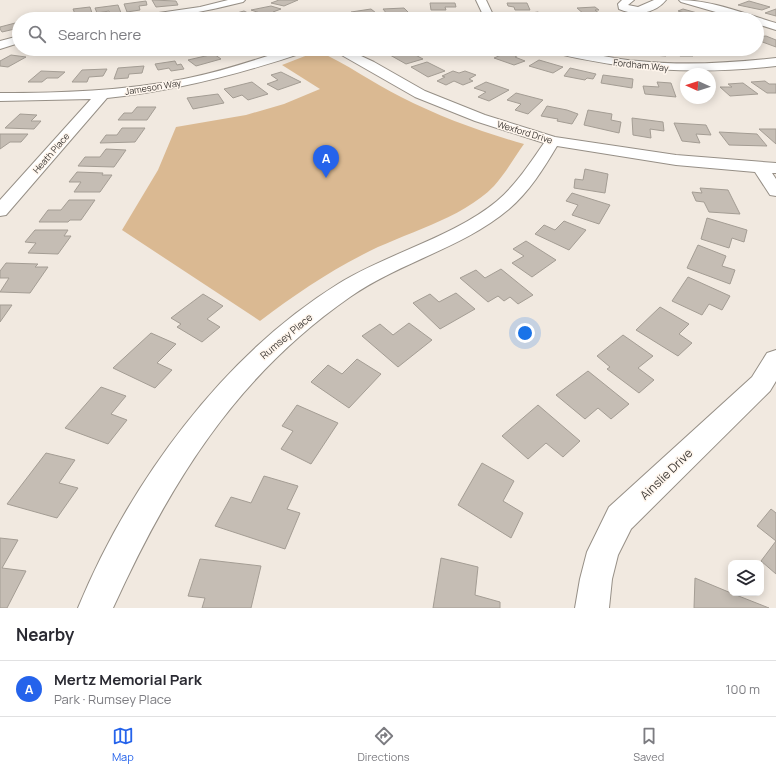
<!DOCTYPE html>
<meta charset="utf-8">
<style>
:root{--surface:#fff;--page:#f2f2f3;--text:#2b2b33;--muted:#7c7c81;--line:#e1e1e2;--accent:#2563eb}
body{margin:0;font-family:Manrope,sans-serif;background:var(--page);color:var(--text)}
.controls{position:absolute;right:12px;bottom:12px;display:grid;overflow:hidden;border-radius:8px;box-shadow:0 2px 10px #0003}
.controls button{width:36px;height:36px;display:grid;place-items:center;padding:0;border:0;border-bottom:1px solid var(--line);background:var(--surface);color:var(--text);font:20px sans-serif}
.compass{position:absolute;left:680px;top:68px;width:36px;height:36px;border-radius:50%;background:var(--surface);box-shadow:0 2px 10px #0003;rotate:273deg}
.you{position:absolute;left:525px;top:333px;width:14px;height:14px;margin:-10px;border:3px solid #fff;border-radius:50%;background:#1a73e8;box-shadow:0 0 0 6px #1a73e833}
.badge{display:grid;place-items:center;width:26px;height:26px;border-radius:50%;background:var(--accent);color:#fff;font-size:13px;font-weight:700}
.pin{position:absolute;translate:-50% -33px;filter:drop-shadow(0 1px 2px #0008)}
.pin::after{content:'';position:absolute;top:21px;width:14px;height:12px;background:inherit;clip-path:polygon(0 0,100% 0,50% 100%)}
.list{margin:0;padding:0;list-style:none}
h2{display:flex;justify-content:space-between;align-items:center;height:52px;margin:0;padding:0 16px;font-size:17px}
h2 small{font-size:13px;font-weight:400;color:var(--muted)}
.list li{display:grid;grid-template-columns:26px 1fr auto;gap:12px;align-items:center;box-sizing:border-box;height:56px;padding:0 16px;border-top:1px solid var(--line)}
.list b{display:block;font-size:15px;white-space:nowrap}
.list p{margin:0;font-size:13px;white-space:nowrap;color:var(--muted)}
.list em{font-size:13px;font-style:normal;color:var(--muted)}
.icon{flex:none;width:22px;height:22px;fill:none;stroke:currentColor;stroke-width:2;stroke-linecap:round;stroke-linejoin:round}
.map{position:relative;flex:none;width:776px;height:608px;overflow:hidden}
.search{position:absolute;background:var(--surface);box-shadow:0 2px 10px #0003;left:12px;right:12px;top:12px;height:44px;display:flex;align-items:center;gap:10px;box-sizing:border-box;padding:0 14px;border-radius:22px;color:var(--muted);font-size:15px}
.sheet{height:108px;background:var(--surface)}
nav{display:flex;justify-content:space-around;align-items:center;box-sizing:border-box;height:56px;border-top:1px solid var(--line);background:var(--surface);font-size:11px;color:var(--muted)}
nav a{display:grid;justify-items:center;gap:2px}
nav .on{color:var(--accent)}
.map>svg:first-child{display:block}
.green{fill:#dab992}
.building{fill:#c5bdb4;stroke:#a49d94}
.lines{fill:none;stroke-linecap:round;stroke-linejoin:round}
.street-casing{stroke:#968f86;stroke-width:2}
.street{fill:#fff;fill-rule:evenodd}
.labels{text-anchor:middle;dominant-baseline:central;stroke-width:3;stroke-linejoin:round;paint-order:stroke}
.far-street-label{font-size:9px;fill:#3d3936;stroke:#fff6ed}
.street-label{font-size:10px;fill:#3d3936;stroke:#fff6ed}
.near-street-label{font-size:12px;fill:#3d3936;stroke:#fff6ed}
</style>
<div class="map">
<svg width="776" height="608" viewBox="0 0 776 608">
<rect width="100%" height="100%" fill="#f1e9e0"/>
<path class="green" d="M318,51C347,64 373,83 401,97C440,117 482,132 524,144C514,158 505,174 494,186C461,220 403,233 362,255C325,274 293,296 260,321L122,230L158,170L176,127L246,115L284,104L320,89L282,65Z"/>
<g class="building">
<path d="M152,0L176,1L178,5L156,7Z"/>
<path d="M279,0H298L284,6L271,3Z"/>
<path d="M146,1L147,5L139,6L140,10L127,12L124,4Z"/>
<path d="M749,1L770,7L762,10L738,5Z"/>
<path d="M430,3H455L456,7H445L446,10H431Z"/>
<path d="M507,3H527L530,10H515L514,7L508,6Z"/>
<path d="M118,5L121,13L110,14L109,11L97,13L95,8Z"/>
<path d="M271,6L281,9L273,12L277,13L269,16L251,10Z"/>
<path d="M90,7L93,16L70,19L69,15L75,14L73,9Z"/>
<path d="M595,7L599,10H595L600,14L585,15L577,8Z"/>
<path d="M404,8L410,14H387L383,9Z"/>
<path d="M371,9L381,17L371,18L368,15L357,17L351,12Z"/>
<path d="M683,9L708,16L702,19H690L682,17L688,14L678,11Z"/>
<path d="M776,9V16L765,13Z"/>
<path d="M244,11L258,18L235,19L240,18L233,14Z"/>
<path d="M538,12L548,19L519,18L529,17L524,14Z"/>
<path d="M57,15L58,19H32Z"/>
<path d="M19,22V28L2,32L0,29V27Z"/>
<path d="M766,36L776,40V47L757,40V37Z"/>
<path d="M35,49H57L39,54Z"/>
<path d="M245,49L246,50L227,54L219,50Z"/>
<path d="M470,49H502L481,55Z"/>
<path d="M638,49H663L666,56L653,55L651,50Z"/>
<path d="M672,49H696L701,53H690L693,56H680Z"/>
<path d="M705,49H734L740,52L717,55Z"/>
<path d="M406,50L423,59L406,64L390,55Z"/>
<path d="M513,50L522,53L515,57L525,61L514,65L494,58Z"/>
<path d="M214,54L221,59L196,66L188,60Z"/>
<path d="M11,55L26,57L8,67L0,66V61Z"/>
<path d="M539,60L563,67L553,73L529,66Z"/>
<path d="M175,61L177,65L181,64L184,69L171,71L169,68L158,70L155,64Z"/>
<path d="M427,62L445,71L428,77L411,67Z"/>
<path d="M144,66L142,73L129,74L128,78L114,79L118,68Z"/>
<path d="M570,68L596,74L593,79L587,78L585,80L564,76Z"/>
<path d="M107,69L103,76L89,77L87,82H72L82,70Z"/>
<path d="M41,71L65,72L58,78H47L42,82H28Z"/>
<path d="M453,71L459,73L465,71L476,75L469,79L473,81L463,85L454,81L446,85L437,81L445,77L442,76Z"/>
<path d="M281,72L301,82L278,90L267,84L278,80L271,75Z"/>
<path d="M603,75L633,79L632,88L601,83Z"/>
<path d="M765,81L769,84H776V93H767L751,82Z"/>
<path d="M252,82L268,94L248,100L242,95L233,98L224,89Z"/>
<path d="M486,82L509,90L489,101L478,97L486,92L474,88Z"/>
<path d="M657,82L671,83L676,97L645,94L643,86L659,87Z"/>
<path d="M743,83L758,94L730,96L720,87H732L728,84Z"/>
<path d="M516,93L543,100L528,114L515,110L521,104L507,100Z"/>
<path d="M218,94L224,103L193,109L187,98Z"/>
<path d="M547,106L567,110L578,114L572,124L557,121L558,119L541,116Z"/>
<path d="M137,107H156L147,120H118L124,113H132Z"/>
<path d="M588,110L612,114L611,120L621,122L619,133L584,125Z"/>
<path d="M20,114L37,115L31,121H41L34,129L5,128Z"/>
<path d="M632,118L663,122L664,131L650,129L651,138L633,135Z"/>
<path d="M674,123L706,125L711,135L696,134L700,143L682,141Z"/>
<path d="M122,128H145L135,142L100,143L106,135H117Z"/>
<path d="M759,129H776V144Z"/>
<path d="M719,132L757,134L767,146L729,145Z"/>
<path d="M0,134H28L21,142H10L0,149Z"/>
<path d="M106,149L126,150L114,167L78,166L85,157H100Z"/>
<path d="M585,169L608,174L605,193L574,188L575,179L583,180Z"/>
<path d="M77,172L103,173L102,175H112L100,192H74L81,182H69Z"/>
<path d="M700,188L728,190L740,214L709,212L704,202L696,201L692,192L702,193Z"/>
<path d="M572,193L610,205L599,224L572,215L578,205L566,201Z"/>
<path d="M69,200H95L81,220H70L68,222H39L48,210H61Z"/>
<path d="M707,218L747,230L744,242L732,238L729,248L701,239Z"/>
<path d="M564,221L586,230L569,250L535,234L544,225L555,230Z"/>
<path d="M35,230H68L64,236H71L58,254L28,253L36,243L25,242Z"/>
<path d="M526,241L556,260L532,277L512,263L524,256L513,249Z"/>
<path d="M698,245L726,256L722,266L735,270L730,284L687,268Z"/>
<path d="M6,263L38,264L35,267H48L30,293L0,292L9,278H0V271Z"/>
<path d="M501,269L533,295L518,304L510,297L504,301L498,296L488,302L460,278L476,270L485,278Z"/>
<path d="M688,277L730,296L722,310L709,304L702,315L672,301Z"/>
<path d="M456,293L475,309L440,329L413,303L430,294L439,302Z"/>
<path d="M203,294L223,306L207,319L220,327L202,342L177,327L181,324L171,318Z"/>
<path d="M0,305H12L0,322Z"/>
<path d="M660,307L689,324L679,334L692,343L678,356L636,330Z"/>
<path d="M409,323L432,340L398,367L362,336L380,324L393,335Z"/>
<path d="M151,333L176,344L157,363L172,370L155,388L113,368Z"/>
<path d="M623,335L653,356L638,368L654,380L639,393L607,369L610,367L597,356Z"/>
<path d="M357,359L381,374L349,408L311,382L328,365L342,374Z"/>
<path d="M588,371L629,404L611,419L598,408L585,419L556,395Z"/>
<path d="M101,387L126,396L111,414L127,420L108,444L65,428Z"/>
<path d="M297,405L338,423L311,464L281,449L293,431L282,426Z"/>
<path d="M538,405L580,441L563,457L546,443L528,459L502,436Z"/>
<path d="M46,453L75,460L59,483L78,488L57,518L7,504Z"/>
<path d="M482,463L514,481L503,501L523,513L511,538L458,505Z"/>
<path d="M264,476L298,486L287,509L300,513L285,549L215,526L231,497L251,503Z"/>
<path d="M771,509L776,513V574L761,561L776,541L757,526Z"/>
<path d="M0,538L18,540L2,568L26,571L7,608H0Z"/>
<path d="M441,558L478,567L475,595L500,602V608H433Z"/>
<path d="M200,559L261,566L251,608H202L205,598L188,596Z"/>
<path d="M695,578L731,593L769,608H694Z"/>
</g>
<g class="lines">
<defs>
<g id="street">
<path d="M228,0H245L243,2C206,11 171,19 133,19L138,16L200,7Z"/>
<path d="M476,0H486L495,19H485Z"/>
<path d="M622,0H634L628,5L638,7L654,0H666C655,14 635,16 619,9L618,4Z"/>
<path d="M679,0C712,0 745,14 776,23V30L757,24V19H740L681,2Z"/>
<path d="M19,36V43L0,49V41Z"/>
<path d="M289,49H307L305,52C240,74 176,91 107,98L6,215L0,216V200L91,99L0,101V93C62,93 123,91 184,79C220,72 255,60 289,49Z"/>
<path d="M331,49H346L374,62L425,91L485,115L555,137L676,155L776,163V173H772L776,179V196L770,195L755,172L676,165L557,146C544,168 529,192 509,209C463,248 400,262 350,297C235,377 170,483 113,608H78C129,484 222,356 338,284C388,253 452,238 497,201C516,185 530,163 544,143L475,121L415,97Z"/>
<path d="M548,49C579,49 608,59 639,61C685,66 730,63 776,58V66C695,75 629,71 550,52Z"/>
<path d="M776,350V381L770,391L631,529L618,555L612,579L609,608H575L580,579L587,552L609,507L752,377L767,353Z"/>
</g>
</defs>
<use href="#street" class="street-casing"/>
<use href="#street" class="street"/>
</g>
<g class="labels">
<g class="far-street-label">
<text transform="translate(641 65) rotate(6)">Fordham Way</text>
<text transform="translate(153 87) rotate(-9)">Jameson Way</text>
<text transform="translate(525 132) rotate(17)">Wexford Drive</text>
<text transform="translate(51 153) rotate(-49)">Heath Place</text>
</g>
<g class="street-label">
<text transform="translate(286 336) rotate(-40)">Rumsey Place</text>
</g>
<g class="near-street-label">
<text transform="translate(666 474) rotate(-44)">Ainslie Drive</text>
</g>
</g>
</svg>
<div class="controls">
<button><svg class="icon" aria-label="layers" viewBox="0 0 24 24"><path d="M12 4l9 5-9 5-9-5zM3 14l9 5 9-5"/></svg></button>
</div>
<svg class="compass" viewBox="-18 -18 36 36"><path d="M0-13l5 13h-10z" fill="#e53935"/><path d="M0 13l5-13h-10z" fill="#7c7c81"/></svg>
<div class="you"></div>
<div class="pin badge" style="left:326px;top:178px">A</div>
<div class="search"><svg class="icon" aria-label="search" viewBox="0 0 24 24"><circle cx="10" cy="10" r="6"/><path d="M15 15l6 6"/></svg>Search here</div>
</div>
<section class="sheet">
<h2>Nearby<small></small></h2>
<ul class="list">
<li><span class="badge">A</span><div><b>Mertz Memorial Park</b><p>Park · Rumsey Place</p></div><em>100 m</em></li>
</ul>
</section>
<nav>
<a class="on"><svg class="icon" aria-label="map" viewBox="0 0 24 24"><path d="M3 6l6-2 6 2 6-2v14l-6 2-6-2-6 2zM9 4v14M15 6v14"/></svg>Map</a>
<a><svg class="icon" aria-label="directions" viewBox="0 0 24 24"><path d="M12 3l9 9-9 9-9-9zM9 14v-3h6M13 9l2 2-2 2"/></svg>Directions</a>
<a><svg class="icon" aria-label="saved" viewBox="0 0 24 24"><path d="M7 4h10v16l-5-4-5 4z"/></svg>Saved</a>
</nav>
